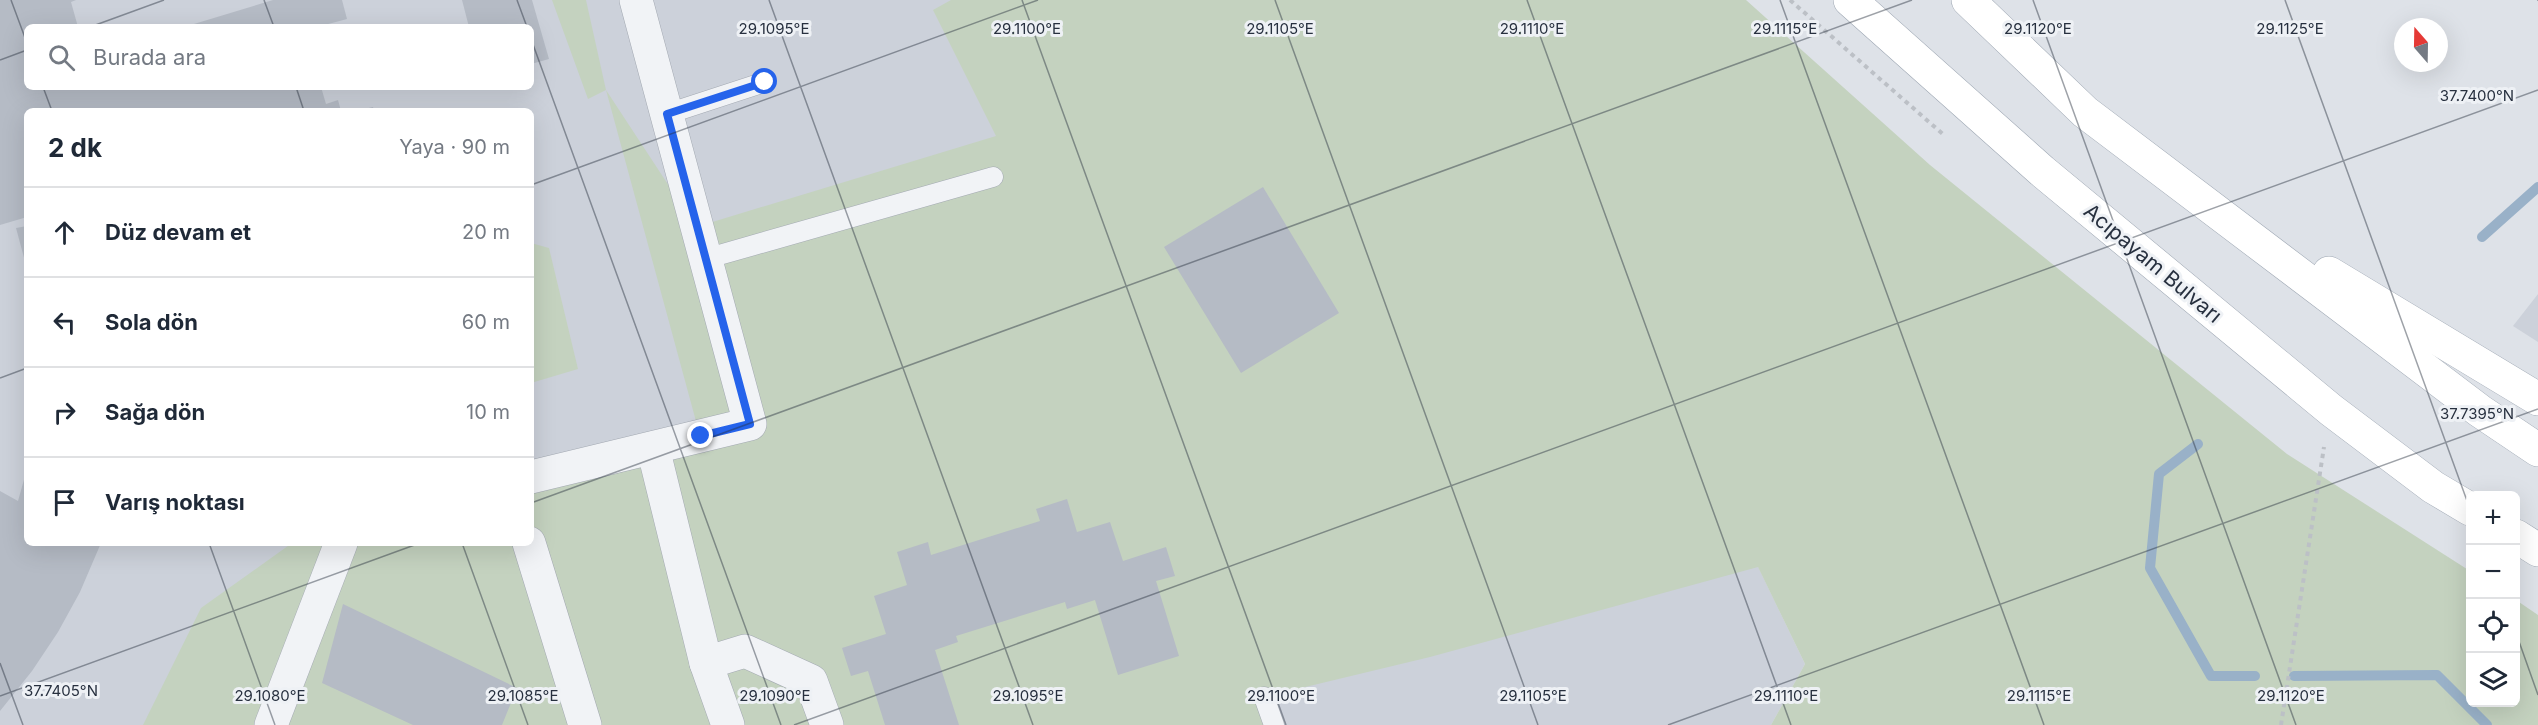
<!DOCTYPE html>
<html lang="tr">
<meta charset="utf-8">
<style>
:root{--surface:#fff;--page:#f6f6f7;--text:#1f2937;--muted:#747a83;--line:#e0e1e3}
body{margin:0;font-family:Inter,sans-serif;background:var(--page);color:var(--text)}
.controls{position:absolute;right:18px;bottom:18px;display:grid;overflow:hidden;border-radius:9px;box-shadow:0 6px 24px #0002}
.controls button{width:54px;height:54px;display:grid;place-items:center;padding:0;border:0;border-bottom:2px solid var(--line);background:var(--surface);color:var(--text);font:30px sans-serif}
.compass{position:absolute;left:2394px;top:18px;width:54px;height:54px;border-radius:50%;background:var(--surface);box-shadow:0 6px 24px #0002;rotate:340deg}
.stop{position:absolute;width:18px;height:18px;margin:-14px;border:4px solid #2563eb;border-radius:50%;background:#fff}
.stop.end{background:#2563eb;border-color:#fff;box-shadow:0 2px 6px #0008}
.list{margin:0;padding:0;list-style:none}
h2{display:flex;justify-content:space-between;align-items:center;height:78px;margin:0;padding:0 24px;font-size:26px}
h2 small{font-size:20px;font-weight:400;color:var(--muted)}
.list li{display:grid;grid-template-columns:39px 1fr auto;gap:18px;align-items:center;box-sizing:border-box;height:90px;padding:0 24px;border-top:2px solid var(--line)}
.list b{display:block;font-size:22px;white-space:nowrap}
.list em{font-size:20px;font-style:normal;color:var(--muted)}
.icon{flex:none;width:33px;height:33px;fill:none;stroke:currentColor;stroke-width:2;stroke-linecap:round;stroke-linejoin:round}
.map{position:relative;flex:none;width:2538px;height:725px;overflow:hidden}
.search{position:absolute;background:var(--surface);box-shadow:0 6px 24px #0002;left:24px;top:24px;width:510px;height:66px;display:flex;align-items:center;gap:15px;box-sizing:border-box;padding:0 21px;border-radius:9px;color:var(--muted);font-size:22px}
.panel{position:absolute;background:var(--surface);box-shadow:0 6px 24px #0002;left:24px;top:108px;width:510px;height:438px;border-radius:9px}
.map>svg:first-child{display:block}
.built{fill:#ccd1da;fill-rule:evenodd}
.green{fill:#c4d2bf}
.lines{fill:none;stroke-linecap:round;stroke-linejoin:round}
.stream{stroke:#99b1c8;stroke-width:10}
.building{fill:#b5bbc5}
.lane-casing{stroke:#a3a9b2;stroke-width:21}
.street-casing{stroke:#a3a9b2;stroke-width:34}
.primary-casing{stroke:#9ea7b3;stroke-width:34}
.path{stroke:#bcc0c6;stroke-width:4;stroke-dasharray:4.5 4.5;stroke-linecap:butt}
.lane{stroke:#f1f3f6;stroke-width:20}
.street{stroke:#f1f3f6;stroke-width:33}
.primary{stroke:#fff;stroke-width:33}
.route{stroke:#2563eb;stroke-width:8}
.ticks{fill:none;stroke:#27303f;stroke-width:1.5;stroke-opacity:0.45}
.labels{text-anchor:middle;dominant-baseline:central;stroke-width:6;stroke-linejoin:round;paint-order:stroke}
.street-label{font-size:21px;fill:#27303f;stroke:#eef1f5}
.ticks-label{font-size:15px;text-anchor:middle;fill:#27303f;stroke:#eef1f5;stroke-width:6;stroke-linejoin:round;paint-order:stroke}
</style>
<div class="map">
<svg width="2538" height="725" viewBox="0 0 2538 725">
<rect width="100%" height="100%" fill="#dee2e8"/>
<g class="built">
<path d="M0,0H1485L1805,664L1771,725H0ZM27,27H531V87H27ZM27,111H531V543H27Z"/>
<path d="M2538,294V342L2513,326Z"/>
</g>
<g class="green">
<path d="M552,0H586L606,90L696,227L996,136L933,10L951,0H1746L1930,165L2287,454L2470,571V702H2516V600L2538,615V725H1771L1805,664L1758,567L1430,657L1264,697L1274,725H143L201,608L292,543H531V477L700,436L606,90L588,99Z"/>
<path d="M531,243L549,248L578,369L531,383Z"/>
</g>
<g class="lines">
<g class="stream">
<path d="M2482,237L2538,187"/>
<path d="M2198,444L2159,474L2150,568L2211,676H2255"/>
<path d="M2294,676L2437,675L2487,725"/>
</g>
</g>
<g class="building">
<path d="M0,0H76L71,2L78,27H27V87H321L326,104L338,100L341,111H27V217L0,225Z"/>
<path d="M273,0H342L347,19L317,27H184Z"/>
<path d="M462,0H532L549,59L531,64V27H469Z"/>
<path d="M373,107L374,111H360V110Z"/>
<path d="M1263,187L1339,313L1241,373L1164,247Z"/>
<path d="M27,226V264L26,265L16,228Z"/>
<path d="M27,469V543H101L80,592L58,632L32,671L0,711V491L18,501Z"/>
<path d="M1067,499L1077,532L1110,522L1123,561L1166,547L1175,576L1156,581L1179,656L1118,675L1095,600L1067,609L1065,602L956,636L958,642L935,650L959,725H885L868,671L851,676L842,648L886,634L874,596L907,585L897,552L928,542L931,555L1040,521L1036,509Z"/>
<path d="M343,604L517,688L502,725H413L322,683Z"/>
</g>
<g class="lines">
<defs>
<g id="lane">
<path d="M667,114L765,82"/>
<path d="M705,259L993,177"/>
<path d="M1264,697L1274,725"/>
</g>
<g id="street">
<path d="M653,448L706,663L728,725"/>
<path d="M531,477L750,424L636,0"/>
<path d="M529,543L585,725"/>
<path d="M706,663L745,651L811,681L827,725"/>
<path d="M271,725L341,543"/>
</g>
<g id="primary">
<path d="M1850,0L2042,171L2331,410L2433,487L2470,509"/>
<path d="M1968,0L2085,112L2480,411L2538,450"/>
<path d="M2329,273L2538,399"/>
<path d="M2516,536L2538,550"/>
</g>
</defs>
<use href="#lane" class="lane-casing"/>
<use href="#street" class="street-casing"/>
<use href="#primary" class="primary-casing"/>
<g class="path">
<path d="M1790,0L1945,136"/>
<path d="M2281,725L2324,447"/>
</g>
<use href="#lane" class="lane"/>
<use href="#street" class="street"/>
<use href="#primary" class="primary"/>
</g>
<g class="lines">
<path class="route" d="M701,436L750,424L667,114L765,82"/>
</g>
<path class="ticks" d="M11,0L27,43M264,0L274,27M517,0L527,27M769,0L1033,725M1022,0L1286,725M1275,0L1538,725M1527,0L1791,725M1780,0L2044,725M2033,0L2296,725M2285,0L2470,509M2538,0V1M90,27L164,0M531,39L781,725M0,60L27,50M43,87L52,111M296,87L304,111M531,185L1038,0M0,378L27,368M531,503L1912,0M209,543L275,725M462,543L528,725M2516,633L2538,695M0,663L23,725M0,696L420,543M794,725L2538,90M1668,725L2538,409"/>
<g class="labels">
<g class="street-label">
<text transform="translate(2153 263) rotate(40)">Acıpayam Bulvarı</text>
</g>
</g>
<g class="ticks-label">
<text x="1532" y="34">29.1110°E</text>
<text x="774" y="34">29.1095°E</text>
<text x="1027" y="34">29.1100°E</text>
<text x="1280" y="34">29.1105°E</text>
<text x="1785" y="34">29.1115°E</text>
<text x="2038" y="34">29.1120°E</text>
<text x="2290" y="34">29.1125°E</text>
<text x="2477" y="101">37.7400°N</text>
<text x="2477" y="419">37.7395°N</text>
<text x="61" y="696">37.7405°N</text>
<text x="270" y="701">29.1080°E</text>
<text x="523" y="701">29.1085°E</text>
<text x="775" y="701">29.1090°E</text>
<text x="1028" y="701">29.1095°E</text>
<text x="1281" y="701">29.1100°E</text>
<text x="1533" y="701">29.1105°E</text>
<text x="1786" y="701">29.1110°E</text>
<text x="2039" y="701">29.1115°E</text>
<text x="2291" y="701">29.1120°E</text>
</g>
</svg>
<div class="controls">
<button>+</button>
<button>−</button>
<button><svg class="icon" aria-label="locate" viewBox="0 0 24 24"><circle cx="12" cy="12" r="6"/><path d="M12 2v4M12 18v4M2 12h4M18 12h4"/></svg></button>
<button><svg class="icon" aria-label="layers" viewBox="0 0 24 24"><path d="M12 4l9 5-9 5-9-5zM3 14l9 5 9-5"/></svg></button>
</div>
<svg class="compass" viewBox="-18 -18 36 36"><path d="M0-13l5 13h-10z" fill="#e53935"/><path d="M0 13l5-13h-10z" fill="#747a83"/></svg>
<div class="stop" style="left:765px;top:82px"></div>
<div class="stop end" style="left:701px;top:436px"></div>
<div class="search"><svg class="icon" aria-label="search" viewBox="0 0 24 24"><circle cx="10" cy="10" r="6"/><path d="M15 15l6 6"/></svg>Burada ara</div>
<section class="panel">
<h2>2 dk<small>Yaya · 90 m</small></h2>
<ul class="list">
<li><svg class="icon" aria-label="ahead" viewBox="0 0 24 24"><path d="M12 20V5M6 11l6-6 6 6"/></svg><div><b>Düz devam et</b></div><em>20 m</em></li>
<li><svg class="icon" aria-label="left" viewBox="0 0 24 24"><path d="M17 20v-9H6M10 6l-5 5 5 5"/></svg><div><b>Sola dön</b></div><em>60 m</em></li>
<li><svg class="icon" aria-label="right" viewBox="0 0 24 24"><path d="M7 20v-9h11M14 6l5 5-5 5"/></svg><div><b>Sağa dön</b></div><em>10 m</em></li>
<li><svg class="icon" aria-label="arrive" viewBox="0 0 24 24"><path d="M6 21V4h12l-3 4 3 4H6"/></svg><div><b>Varış noktası</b></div></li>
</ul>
</section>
</div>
